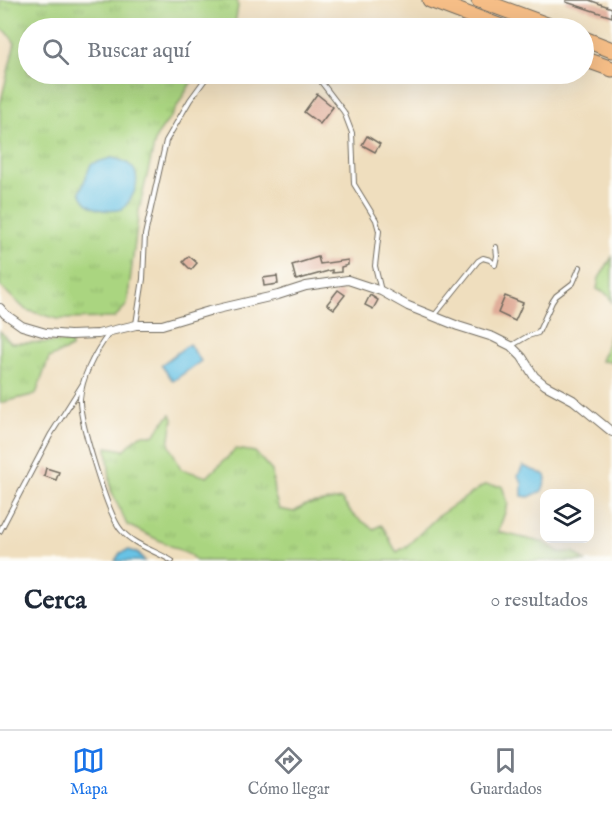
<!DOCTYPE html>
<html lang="es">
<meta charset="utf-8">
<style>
:root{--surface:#fff;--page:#f6f6f7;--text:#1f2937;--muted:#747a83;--line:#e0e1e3;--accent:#1a73e8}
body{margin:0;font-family:"IM FELL English",serif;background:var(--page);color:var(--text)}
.controls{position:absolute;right:18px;bottom:18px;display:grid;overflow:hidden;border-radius:12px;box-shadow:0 6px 24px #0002}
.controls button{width:54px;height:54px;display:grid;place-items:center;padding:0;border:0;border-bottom:2px solid var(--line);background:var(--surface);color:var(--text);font:30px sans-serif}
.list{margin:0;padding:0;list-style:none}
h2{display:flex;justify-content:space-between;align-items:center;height:78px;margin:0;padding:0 24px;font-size:26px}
h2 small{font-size:20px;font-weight:400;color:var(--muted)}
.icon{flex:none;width:33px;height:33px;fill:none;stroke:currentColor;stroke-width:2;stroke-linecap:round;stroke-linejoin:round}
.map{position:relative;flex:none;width:612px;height:561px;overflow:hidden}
.search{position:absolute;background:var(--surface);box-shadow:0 6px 24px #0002;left:18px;right:18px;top:18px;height:66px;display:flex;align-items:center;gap:15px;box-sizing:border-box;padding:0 21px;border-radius:33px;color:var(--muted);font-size:22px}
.sheet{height:168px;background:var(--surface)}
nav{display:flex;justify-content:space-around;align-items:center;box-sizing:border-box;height:84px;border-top:2px solid var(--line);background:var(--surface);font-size:16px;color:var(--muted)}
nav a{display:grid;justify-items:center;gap:3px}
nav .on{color:var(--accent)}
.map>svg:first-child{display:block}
.grass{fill:url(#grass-tufts);stroke:#6a8056;stroke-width:1.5}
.water{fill:#67c2e5;stroke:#497688;stroke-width:1.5}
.building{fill:#e0ad9a}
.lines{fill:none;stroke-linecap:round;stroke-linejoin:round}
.service-casing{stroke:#706a5e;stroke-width:6}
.minor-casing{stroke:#706a5e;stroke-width:10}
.motorway-casing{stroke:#706a5e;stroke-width:17}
.path{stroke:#706a5e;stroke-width:2;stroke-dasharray:4.5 4.5;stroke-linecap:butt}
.service{stroke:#fff;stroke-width:4}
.minor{stroke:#fff;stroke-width:8}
.motorway{stroke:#f6be87;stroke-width:15}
</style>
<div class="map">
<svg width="612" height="561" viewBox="0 0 612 561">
<defs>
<pattern id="grass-tufts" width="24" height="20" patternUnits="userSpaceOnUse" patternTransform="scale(1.5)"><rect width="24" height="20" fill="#aad580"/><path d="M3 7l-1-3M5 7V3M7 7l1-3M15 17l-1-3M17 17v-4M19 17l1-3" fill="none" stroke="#92b76f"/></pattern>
</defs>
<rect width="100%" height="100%" fill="#fdfcf7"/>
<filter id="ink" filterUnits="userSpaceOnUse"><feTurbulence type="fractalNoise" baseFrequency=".0167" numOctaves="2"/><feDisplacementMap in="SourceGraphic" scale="12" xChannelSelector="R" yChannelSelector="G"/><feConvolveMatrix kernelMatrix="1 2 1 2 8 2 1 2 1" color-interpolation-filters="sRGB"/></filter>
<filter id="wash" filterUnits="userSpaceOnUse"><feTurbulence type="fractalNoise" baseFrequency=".008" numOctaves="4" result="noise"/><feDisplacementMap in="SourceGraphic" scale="24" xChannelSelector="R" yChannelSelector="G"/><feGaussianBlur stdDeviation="1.35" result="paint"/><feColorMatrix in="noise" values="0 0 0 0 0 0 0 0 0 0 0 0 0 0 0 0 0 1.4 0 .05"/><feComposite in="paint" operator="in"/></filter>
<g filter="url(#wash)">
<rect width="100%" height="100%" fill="#efdebe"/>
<g class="grass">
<path d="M0,0H236L238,6L235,24L225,28H28V74H196L172,115L156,137L139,210L127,305L114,318L58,319L26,310L0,286V105L15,43L7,32L0,28Z"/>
<path d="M612,257V303L608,295L597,289L599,278Z"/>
<path d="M612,328V362L601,361Z"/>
<path d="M0,331L11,343L71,342V348L49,358L36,394L0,403Z"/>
<path d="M171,414L173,419L169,444L181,469L207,477L236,449L255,452L272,471L274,493L279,509L294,512L305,505L341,499L353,515L374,529L381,525C389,533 390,544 397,552L408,545L438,516L484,485L502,486L508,504L498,532L545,543L559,552H574L585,561H196L190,555L127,525L111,490L107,447L124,450L140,435H155L160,426Z"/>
</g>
<g class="water">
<path d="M111,158C145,163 141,188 123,209C106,213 86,210 80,192L91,164Z"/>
<path d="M189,344L201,361L173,381L161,365Z"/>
<path d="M523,466L545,475L546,480L542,491L529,497L522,496V483L518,476Z"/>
<path d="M129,550L138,553L145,561H115L120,553Z"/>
</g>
<g id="blocks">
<g class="building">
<path d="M566,0H589L612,8V17L566,2Z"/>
<path d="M317,94L333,107L320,124L304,112Z"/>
<path d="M367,136L380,144L375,152L362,145Z"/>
<path d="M189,256L197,263L191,270L183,262Z"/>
<path d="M318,257L320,264L348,260V265L341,267V272L332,273V270L296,280L292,265Z"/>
<path d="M277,276L278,284L264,286L263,278Z"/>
<path d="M338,290L345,295L334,309L327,304Z"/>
<path d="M370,295L378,300L373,309L365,305Z"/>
<path d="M505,296L523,303L515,321L498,313Z"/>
<path d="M46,468L59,472L56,480L44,476Z"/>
</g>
</g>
</g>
<g filter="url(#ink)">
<use href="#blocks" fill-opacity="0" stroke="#706a5e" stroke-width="1.5"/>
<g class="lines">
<defs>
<g id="service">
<path d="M322,83L344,112L352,133L354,184L376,220L379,231L375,266L381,291"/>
<path d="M434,316L478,261L483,258L490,260L495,265L497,256L496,247"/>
<path d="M136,324L143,279L145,235L166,141L190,100L209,74"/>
<path d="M110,332C96,351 82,375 80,399C79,419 108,515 121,530C133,545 156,551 172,561"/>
<path d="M511,346L528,336L538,333L552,302L556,296L573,283L580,267"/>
<path d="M0,531L51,434L82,385"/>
</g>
<path id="minor" d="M0,308L5,314L22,326L46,333L70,335L98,334L136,325H162L209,311L278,295L306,286L348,280L381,291L408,306L458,326L493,337L511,346L522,357L534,376L545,385L573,400L612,432"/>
<g id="motorway">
<path d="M430,0L504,28"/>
<path d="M479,0L555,28"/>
<path d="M584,39L612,50"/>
<path d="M584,59L612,69"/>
</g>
</defs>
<use href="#service" class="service-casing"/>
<use href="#minor" class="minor-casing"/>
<use href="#motorway" class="motorway-casing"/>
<path class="path" d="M565,22L579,27"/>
<use href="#service" class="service"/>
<use href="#minor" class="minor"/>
<use href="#motorway" class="motorway"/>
</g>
</g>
</svg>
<div class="controls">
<button><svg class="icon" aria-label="layers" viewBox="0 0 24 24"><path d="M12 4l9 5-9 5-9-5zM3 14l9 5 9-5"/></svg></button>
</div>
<div class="search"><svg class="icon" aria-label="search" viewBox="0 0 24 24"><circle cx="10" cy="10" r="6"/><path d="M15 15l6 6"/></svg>Buscar aquí</div>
</div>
<section class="sheet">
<h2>Cerca<small>0 resultados</small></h2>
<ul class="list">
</ul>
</section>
<nav>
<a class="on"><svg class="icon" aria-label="map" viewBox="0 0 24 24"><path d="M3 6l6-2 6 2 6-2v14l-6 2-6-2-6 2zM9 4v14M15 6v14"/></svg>Mapa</a>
<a><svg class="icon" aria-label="directions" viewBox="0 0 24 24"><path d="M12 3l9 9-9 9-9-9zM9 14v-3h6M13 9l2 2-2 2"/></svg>Cómo llegar</a>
<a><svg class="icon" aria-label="saved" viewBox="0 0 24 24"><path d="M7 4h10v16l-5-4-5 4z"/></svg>Guardados</a>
</nav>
